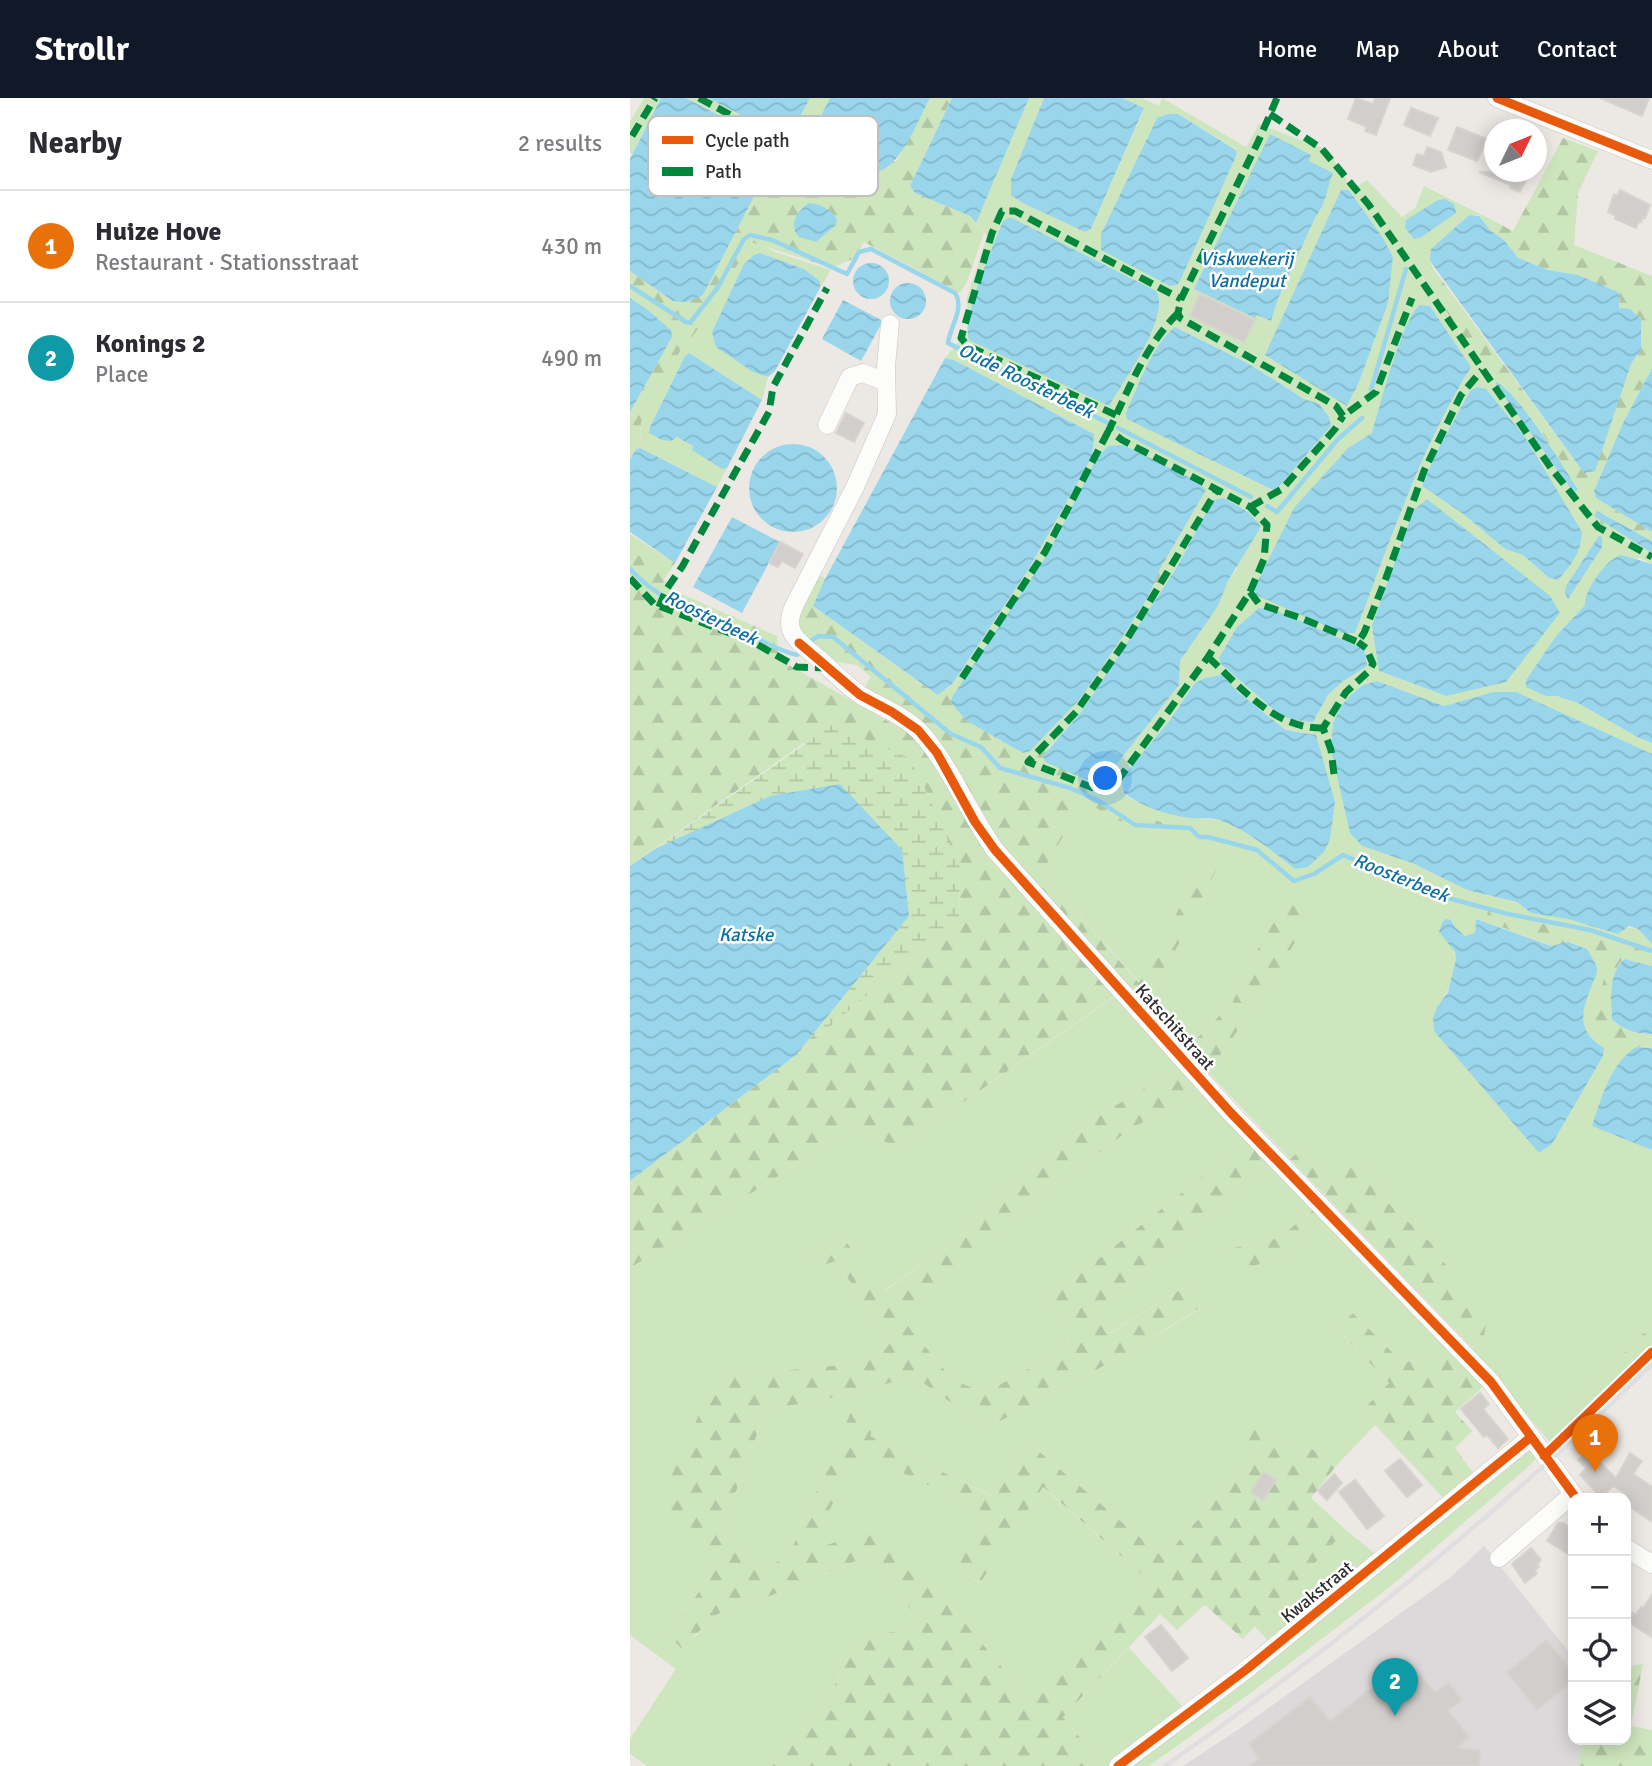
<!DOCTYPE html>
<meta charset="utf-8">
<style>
:root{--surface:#fff;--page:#f2f2f3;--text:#2b2b33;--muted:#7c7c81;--line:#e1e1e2;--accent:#111827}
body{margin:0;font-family:Signika,sans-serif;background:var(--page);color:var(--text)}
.controls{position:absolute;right:21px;bottom:21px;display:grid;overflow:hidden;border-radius:14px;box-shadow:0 4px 18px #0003}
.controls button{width:63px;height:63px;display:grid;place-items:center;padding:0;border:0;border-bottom:2px solid var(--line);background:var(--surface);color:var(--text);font:35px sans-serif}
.compass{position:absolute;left:854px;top:21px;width:63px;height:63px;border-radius:50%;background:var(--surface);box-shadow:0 4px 18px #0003;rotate:47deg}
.you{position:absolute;left:476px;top:681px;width:24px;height:24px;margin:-18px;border:5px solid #fff;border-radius:50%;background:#1a73e8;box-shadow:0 0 0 10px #1a73e833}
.badge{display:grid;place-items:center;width:46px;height:46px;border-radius:50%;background:var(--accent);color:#fff;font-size:23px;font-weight:700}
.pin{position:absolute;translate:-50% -58px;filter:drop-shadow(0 2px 4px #0008)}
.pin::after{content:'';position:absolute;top:37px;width:24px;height:21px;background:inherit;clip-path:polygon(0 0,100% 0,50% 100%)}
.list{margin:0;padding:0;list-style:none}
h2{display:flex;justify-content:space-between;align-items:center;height:91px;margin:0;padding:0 28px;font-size:30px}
h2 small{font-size:23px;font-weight:400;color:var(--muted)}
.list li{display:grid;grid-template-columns:46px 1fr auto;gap:21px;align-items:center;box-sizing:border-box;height:112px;padding:0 28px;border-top:2px solid var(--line)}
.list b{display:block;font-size:26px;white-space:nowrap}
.list p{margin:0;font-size:23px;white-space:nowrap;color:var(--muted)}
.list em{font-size:23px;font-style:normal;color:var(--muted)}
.icon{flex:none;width:38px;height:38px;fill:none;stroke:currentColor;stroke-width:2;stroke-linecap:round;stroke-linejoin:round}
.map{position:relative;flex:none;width:1022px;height:1668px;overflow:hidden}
header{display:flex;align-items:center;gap:42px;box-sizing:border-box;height:98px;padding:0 35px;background:var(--accent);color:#fff}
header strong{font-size:33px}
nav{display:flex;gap:38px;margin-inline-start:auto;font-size:24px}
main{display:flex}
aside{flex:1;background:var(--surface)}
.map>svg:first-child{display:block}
.industrial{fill:#dcd9db}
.grass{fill:#cee6be;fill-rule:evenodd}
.forest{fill:url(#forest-firs);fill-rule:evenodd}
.wetland{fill:url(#wetland-marsh)}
.water{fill:url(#water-waves)}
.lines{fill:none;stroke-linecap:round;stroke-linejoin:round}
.stream{stroke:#99d6ec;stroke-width:4.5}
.building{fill:#d1cecb;stroke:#d7d4d0;stroke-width:2}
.minor-casing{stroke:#c5c4c5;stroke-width:19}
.minor{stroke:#fcfcfb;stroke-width:18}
.rail{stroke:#dfdfe1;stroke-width:4.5}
.quiet{stroke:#00873e;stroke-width:7;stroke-dasharray:14 7;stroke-linecap:butt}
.cycleway-casing{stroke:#fff;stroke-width:13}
.cycleway{stroke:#e8590c;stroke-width:9}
.labels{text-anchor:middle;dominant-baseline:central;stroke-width:5;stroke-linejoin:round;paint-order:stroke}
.street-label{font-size:18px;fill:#2e2e2e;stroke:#fff}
.water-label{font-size:19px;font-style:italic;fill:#0d6fa3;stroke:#fff}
.key{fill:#fff;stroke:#c0c0c0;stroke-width:2}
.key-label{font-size:19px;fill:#2e2e2e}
</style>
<header>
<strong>Strollr</strong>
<nav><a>Home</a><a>Map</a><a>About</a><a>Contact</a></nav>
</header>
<main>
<aside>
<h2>Nearby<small>2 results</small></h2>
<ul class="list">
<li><span class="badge" style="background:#e8710a">1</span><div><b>Huize Hove</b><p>Restaurant · Stationsstraat</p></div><em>430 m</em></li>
<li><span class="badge" style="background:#0f9aa8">2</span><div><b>Konings 2</b><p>Place</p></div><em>490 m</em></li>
</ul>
</aside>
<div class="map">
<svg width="1022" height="1668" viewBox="0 0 1022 1668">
<defs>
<pattern id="forest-firs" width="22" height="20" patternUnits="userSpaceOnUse" patternTransform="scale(1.75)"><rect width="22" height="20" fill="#cee6be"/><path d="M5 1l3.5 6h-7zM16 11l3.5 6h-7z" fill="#b1c6a4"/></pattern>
<pattern id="wetland-marsh" width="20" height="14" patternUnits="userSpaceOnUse" patternTransform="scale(1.75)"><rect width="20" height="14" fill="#cee6be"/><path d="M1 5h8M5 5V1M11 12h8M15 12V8" fill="none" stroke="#b1c6a4"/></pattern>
<pattern id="water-waves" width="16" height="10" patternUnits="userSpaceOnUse" patternTransform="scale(1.75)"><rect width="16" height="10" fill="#99d6ec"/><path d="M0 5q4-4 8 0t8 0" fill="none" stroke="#84b8cb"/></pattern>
</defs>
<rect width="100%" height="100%" fill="#ece8e4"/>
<path class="industrial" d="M854,1448L943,1559V1642H953L948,1668H553L612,1629L821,1479Z"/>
<g class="grass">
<path d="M14,0H31L2,57L0,54V24Z"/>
<path d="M57,0H78L158,41L145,58L139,45L131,39Z"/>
<path d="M399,0H414L381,81L454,134L461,131L512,16L513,10L492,0H512L529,8L532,0L616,49L629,26L698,52L722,91L737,82L772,119L785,110L794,88L852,117H838L822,133L800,163L802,169L791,178L859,275L874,288L909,330L951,391L961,408L963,417L1004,448L1022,458V466L1009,460L955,507L926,538L896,582L916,598H927L948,605L1009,640L1022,645V656L863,594L814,608L747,583L732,748L782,765L837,792L887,804L901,815L1008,831L1022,846V854L858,812L856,823L922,848L938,844L957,851L977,864L964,929L1004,949L1022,948V950L1006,949L962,1027L1022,1052V1227L913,1336L842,1250L854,1238L822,1176L801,1145L760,1107L739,1065L702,1082L670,1052L660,1061L578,974L631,900L685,810L656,794L602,905L556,951L519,904L593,757L581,751L510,885L412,775L449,708H464L478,719L537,739L558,734L496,712L472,685L549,587L550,563L588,508L598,483L607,471L618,414L594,400L583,402L547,469L530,471L576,392L478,348L466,361L419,454L349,561L343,555L398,472L462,359L464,336L324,262L315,260L336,235L339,242L373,123L339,215L336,203L357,138L346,125ZM538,16H548L606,51L607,56L547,187L471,152V136L527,20ZM681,57L678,63L702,75C697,89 696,107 686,118L648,201L641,223L627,217L625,219L564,191ZM719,92L753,140L763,159L758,205L729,284L717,308L708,100L711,93ZM545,229L619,266L674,301L689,306L645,393L519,331ZM774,233L841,269C790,351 760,444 725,534L718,350L742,335ZM866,284L908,331L948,391L946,394L941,391L866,287ZM840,293L928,482L919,480L893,457L875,451L832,415L792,388L806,355ZM742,528L815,598L749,573ZM591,566L737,568L712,584L698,597L683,624L649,616ZM592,577L608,594L657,632L686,637L691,660L665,771L620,736L590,722L557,719L502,702L494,696L492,684L500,670L540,622L565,585ZM846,821L921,848L938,844L966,877C954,907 941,928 973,950L807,909C817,895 833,870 823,852C820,845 814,840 809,834L821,822L825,829L835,838L845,835Z"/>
<path d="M121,143L133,147L145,154L201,172L190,190V183L174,171L130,155L123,274L138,279L132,302L59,255L55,258L20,329L19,334L53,341L92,371L97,370L87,389L10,350L11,324L50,252L70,229Z"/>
<path d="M485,898L550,970L471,1016L355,1109L326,1143L253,1193L213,1140L174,1160L181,1170L206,1163L261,1244L249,1259L201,1268L86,1279L91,1464L38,1536L63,1540L88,1516L123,1505L238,1458L290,1523L282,1534C264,1533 245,1534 230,1546C216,1558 211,1576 202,1592C186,1620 165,1645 142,1668H17L0,1656V1641L46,1571L0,1537V1170L229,1028L267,1051Z"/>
<path d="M573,995L618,1042L417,1202L437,1228L439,1248L355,1295L323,1282L271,1221L409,1101L503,1029Z"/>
<path d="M642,1068L683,1112L649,1140L594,1152L639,1164L655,1160L695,1124L817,1249L799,1258L773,1265L723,1215L707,1231L759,1285L732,1313L745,1327L706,1368L682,1351L671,1353L650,1341L627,1316L630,1352L534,1460L398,1344L362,1398L239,1338L221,1315L158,1460L129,1470L92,1431L136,1312L233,1294L282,1277L357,1330L494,1257L571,1210L558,1187L478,1236L461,1216Z"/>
<path d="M901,1351L907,1359L900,1367L761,1488L622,1594L519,1668H498L895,1353Z"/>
<path d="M231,1354L359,1416L327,1471L349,1485L412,1389L516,1480L404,1607L267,1445L256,1450L175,1454Z"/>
<path d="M716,1432L749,1459L641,1547L625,1528Z"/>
<path d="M499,1550L556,1612L480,1668H473L433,1619Z"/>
</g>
<g class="forest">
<path d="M180,0H200L185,29L266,64L300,0H322L280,88L285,95L340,118L354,135L337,184L330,195L234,144L225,160L202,170L121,144L70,229L50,253L11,324L10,350L6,351L0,362V314L42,238L41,232L18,212L0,200V173L43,203L73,197L145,58L158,41Z"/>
<path d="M933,40L968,53L948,95L944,147L1022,178V270L993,325L964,393L966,400L1022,434V443L967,413L1022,455V458L964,421L961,408L909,330L874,288L859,275L791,177L802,169L954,375L1001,266L1011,251V220L989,210L990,198L988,194L948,177L918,172L887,160L874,142L860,132L849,118L852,117L883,133Z"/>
<path d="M0,436L45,465L34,482L47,494L147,538L148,561L268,629L276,612L234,590L241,579L227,567L200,563L165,530L167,512L188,475L195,481L184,509L308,597L323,585L343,555L349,561L322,599L364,638L393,655C442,597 500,542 529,471L547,469L452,613L418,651L464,685H472L496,712L560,734L537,739L478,719L464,708H450L412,775L509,885L581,751L594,757L519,904L484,898L267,1051L229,1028L0,1170V1083L166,957L329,820L330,770L174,645L0,768Z"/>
<path d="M656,793L686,810L631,900L578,974L556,951L602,905Z"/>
<path d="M858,812L1022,854V868L993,861C979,877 981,901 982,921C992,932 1007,936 1022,936V948L1004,949L967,942L964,929L977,864L957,851L939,844L922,848L856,823Z"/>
<path d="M550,970L573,995L503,1029L409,1101L272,1221L323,1282L355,1295L439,1248L437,1228L417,1202L618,1042L642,1068L461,1216L479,1236L558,1187L571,1209L494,1257L357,1330L282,1277L233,1294L136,1312L92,1431L129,1470L158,1460L221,1314L246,1324L240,1338L361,1398L398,1344L534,1460L629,1353L611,1335L628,1315L650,1341L671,1353L682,1351L706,1368L681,1400L716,1432L613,1541L575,1507L547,1532L530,1516L433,1619L473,1668H142C165,1645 186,1620 202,1592C211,1577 216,1558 230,1546C245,1534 264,1533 282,1534L290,1523L238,1458L123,1505L88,1516L51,1550L38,1536L91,1464L30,1403L86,1279L201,1268L249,1259L261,1244L206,1163L180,1171L174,1160L213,1140L254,1193L326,1143L355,1109L471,1016ZM231,1355L359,1416L326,1471L350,1485L413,1389L516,1480L403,1606L267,1444L256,1449L245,1431L176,1454Z"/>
<path d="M670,1052L702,1082L720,1063L739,1065L760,1107L801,1145L822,1176L857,1218L854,1238L842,1250L660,1061Z"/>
<path d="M683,1112L695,1124L655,1160L597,1174L594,1152L649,1140Z"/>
<path d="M723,1215L773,1265L799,1258L817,1249L854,1288L825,1314L842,1333L825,1350L847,1380L818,1405L732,1313L759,1285L707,1231Z"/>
<path d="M1022,1227V1257L926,1352L913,1336Z"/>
<path d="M1013,1566L1001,1628L1022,1632V1668H948L953,1642H996V1569Z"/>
</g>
<path class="wetland" d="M202,627L277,659L289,677L330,769L329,820L166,957L279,818L25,751Z"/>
<g class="water">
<path d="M31,0H56L131,39L139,45L145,58L73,197L57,204L43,203L0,173V61Z"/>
<path d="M78,0H180L158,41Z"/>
<path d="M200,0H300C288,21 270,74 243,74C234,74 226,67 218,63C205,56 188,44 185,29Z"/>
<path d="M322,0H399L346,125L340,118L285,95L280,88Z"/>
<path d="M414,0H492L514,10L461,131L455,134L393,105L381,97V81Z"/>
<path d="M538,16H548L606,52L607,56L550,183L547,187L540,188L471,152V136L527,20Z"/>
<path d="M640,36L681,57L679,63L703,75C697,89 696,107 686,118L648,201L641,223L627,217L625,220L564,191Z"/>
<path d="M711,92H719L753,140L763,159L758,205L729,284L717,308L635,257Z"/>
<path d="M815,101L824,106L826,115L790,140L784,141L775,130L776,122L808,102Z"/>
<path d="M179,105C191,106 200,111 207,121L206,127L186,144L169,139C158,127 167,113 179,105Z"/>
<path d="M839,117L849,118L860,132L874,142L888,160L918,172L948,177L988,194L990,197L989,210L1000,211L1011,221V251L1001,266L965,373L954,375L800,163L801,151Z"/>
<path d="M378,120H382L526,193C542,217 492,285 479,308L339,242C330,221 364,147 373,123Z"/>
<path d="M130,155L174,171L190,183V190L145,273L138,279L123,274L86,249L82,234L114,166L124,157Z"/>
<circle cx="241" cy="183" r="18"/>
<circle cx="278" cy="203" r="18"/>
<path d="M0,200L18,212L41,232L42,239L0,314Z"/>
<path d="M213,202L253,223L231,263L192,241Z"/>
<path d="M790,207L800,208L841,269C790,351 760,444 725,535H712L626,497L625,489L664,410L718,350L742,335C750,309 772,220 790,207Z"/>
<path d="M545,229L619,266L674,301L689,306L699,319L701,328L645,393L497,321L496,315C507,290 523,246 545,229Z"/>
<path d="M59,255L132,302L97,370L92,371L62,352L63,348L47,339L41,343L32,342L19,335L20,329L55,258Z"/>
<path d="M315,260L324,262L464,336L462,359L398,472L323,585L308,597L183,508L195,481Z"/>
<path d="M1022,270V434L966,400L964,393L993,325Z"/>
<path d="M866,284C889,295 932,367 948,391L946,394L941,391L866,287Z"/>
<path d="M847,289L856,291L895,339L952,434C951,455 941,467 928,482L919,480L893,457L875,451L832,415L792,388L806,355L840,293Z"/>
<circle cx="163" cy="390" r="44"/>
<path d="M493,347L567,383L576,392L530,471L518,499L493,538L450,601L400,653L393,655L337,623L321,605L322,599L419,454L466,361L478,348Z"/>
<path d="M10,350L87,389L45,465L0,434V362L6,351Z"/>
<path d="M594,400L618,414L630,427L629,432L598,483L588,508L550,563L549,587L472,685H464L415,664L413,658L452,613L547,469L583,402Z"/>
<path d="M797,401L920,498L930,515L876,584L816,598L749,573L742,528L783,413Z"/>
<path d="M967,413L1022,443V455L964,418Z"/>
<path d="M102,419L150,444L112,515L63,489Z"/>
<path d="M969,438L972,439V449L938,501L935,495L936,488Z"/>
<path d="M991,457L1022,466V645L1009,640L948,605L927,598H916L896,589V582L926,538L955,507C954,493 976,461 991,457Z"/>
<path d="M629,510L647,513L734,551L737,568L712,584L698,597L683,624L664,622L649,616L591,566L589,560L607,529Z"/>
<path d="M592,577L608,594L656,632L686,637L705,704L700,741L694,754L678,769L665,771C642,753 620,734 592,723C583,719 570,721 560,720C538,717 512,709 494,695L492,684L500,670L540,622L565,585L575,580Z"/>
<path d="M747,583L814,608L863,594H886L1022,656V846L1008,831L999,828L988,836L938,821L901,815L887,804L837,792L782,765L732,748L720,735L701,652L703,625L712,607L721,597L733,587Z"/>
<path d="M210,686L272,752L279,818L166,957L0,1083V768L25,751L140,698Z"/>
<path d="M817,821L821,822L825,829L835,838L845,835L846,821L921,848L938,844L957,851C960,857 966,865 967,871C967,877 964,882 962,887C951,915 946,932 974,950L973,958L922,1046L909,1055L804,933L803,920L807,909L818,894L826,862L825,854L809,834L813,823Z"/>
<path d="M994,861L1022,868V936C1007,936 992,932 982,921C981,901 978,877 994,861Z"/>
<path d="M1006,949L1022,950V1052L962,1028C971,1001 980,966 1006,949Z"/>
</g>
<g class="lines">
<g class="stream">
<path d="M0,188L56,224L60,225L88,189L114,141L120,137L142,142L217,176L229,154L241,151L325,195C335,210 320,229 318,245L478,325"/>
<path d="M741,292L776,171"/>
<path d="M488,330L621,399"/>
<path d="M637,408L647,414L708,341L732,320"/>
<path d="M0,471C31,505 67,514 108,531C128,540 146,552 167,557L169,555"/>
<path d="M177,545L189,538L203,539L321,636L351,649L370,670L440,690L469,703L505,727L560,730L569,739H578L627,752L664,783L684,776L713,757L810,798L878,816L960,832L1022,853"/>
</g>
</g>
<g class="building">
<path d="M726,0L743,6L745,0H760L746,37L735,33L737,29L718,21Z"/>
<path d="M970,0H1019L1012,18Z"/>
<path d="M781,10L808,20L800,38L774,27Z"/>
<path d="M827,29L857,41L847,63L818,52Z"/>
<path d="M797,49L811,54L816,69L801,74L783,67L787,56L794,58Z"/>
<path d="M849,74H896L893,81L896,82L890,94L880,90L881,87Z"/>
<path d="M990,92L1020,107L1015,120L1013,119L1011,124L1009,123L1006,130L985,121L986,118L978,114L984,96L987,98Z"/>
<path d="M570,196L625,222L614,244L560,218Z"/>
<path d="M216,315L234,325L224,344L206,335Z"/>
<path d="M150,444L173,456L165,470L152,463L148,469L139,465Z"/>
<path d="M850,1295L859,1306L853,1311L878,1341L868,1350L857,1337L854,1339L831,1311Z"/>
<path d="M958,1353L986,1380L1000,1355L1012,1363L1003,1376L1022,1389V1424L996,1406V1396L983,1388L971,1400L950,1377L956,1370L948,1362Z"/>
<path d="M770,1361L792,1387L777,1399L755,1373Z"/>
<path d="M634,1374L646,1382L633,1402L621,1394Z"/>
<path d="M704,1376L712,1385L697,1402L688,1393Z"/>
<path d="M725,1382L754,1418L737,1431L709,1394Z"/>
<path d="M928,1425H933L943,1431V1459L917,1443Z"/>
<path d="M901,1450L911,1462L907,1466L909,1469L905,1472L907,1475L895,1485L882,1466Z"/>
<path d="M1022,1497V1539L998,1524L1003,1515L1006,1517L1011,1509L1013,1510Z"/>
<path d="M531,1527L558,1560L542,1573L515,1539Z"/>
<path d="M917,1542L943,1575V1583L907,1612L877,1574Z"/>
<path d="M777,1561L805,1595L819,1585L832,1602L818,1612L839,1639L826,1650L850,1652L849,1668H620L629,1661L619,1646L680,1599L700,1623Z"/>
</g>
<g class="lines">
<defs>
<g id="minor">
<path d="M867,0L1022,62"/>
<path d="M260,226L256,268L257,316L225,389L164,508C152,535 169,544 188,560C202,572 215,587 232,598C251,609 275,618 291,635C321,669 338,714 365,752L601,1015L861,1284L946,1400"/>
<path d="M197,327L220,279L233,275L256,284"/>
<path d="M996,1450L1022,1466"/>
<path d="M869,1460L942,1397"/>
<path d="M488,1668L617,1571L901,1339"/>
</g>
</defs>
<use href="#minor" class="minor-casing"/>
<use href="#minor" class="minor"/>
<path class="rail" d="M535,1668C708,1547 871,1414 1022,1266"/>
<g class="quiet">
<path d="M69,0L151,44"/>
<path d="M647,0L628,44L551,201L548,215L550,220L706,308L713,318L746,294L782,200"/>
<path d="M640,16L692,51L739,107L921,370L968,429L1022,459"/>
<path d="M2,38L25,0"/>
<path d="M548,215C515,248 499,291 479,332L492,342L620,409L637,427L634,461L620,494L578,559L483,689L471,693L398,664L446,614L497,541L587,392"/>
<path d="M486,317L338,248L331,240L362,135L372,113H385L551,201"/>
<path d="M620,409L652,391L705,331L713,318"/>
<path d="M0,480L24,506L123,544L167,569L196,570"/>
<path d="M620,494L629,506L671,520L728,544L734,535L756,480L794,373L831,297L852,272"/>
<path d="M29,509L36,492L52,469L139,314L143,289L197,190"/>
<path d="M578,559C611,589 644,631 693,630"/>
<path d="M332,580L415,454L479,332"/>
<path d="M704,676L701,652L693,630L716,594L739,573L743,566L736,550L728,544"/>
</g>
<defs>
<g id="cycleway">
<path d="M867,0L1022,62"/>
<path d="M169,545L230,597L262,614L288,632L307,655L345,724L365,752L601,1015L861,1284L946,1400"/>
<path d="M914,1358L1022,1254"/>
<path d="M488,1668L617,1571L901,1339"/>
</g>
</defs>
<use href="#cycleway" class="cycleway-casing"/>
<use href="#cycleway" class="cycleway"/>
</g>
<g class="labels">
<g class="street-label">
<text transform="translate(545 929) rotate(48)">Katschitstraat</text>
<text transform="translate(687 1494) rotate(-39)">Kwakstraat</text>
</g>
<g class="water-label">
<text x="617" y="161">Viskwekerij<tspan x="617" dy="22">Vandeput</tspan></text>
<text transform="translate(396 283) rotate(26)">Oude Roosterbeek</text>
<text transform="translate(81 520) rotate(26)">Roosterbeek</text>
<text transform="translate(771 780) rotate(22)">Roosterbeek</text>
<text x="116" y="837">Katske</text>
</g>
</g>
<rect x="18" y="18" width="230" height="80" rx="10" class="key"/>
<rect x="32" y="38" width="31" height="8" fill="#e8590c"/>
<rect x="32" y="69" width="31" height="9" fill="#00873e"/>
<g class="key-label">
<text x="75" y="49">Cycle path</text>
<text x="75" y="80">Path</text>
</g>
</svg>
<div class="controls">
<button>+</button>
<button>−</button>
<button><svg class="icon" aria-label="locate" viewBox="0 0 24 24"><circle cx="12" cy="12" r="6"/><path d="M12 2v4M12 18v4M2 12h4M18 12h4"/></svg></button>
<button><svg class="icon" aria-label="layers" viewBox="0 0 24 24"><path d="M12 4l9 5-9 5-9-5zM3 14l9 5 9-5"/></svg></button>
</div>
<svg class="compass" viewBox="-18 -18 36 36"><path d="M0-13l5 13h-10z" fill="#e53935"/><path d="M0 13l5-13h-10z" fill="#7c7c81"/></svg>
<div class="you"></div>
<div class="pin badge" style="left:965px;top:1374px;background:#e8710a">1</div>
<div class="pin badge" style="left:765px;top:1618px;background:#0f9aa8">2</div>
</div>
</main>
